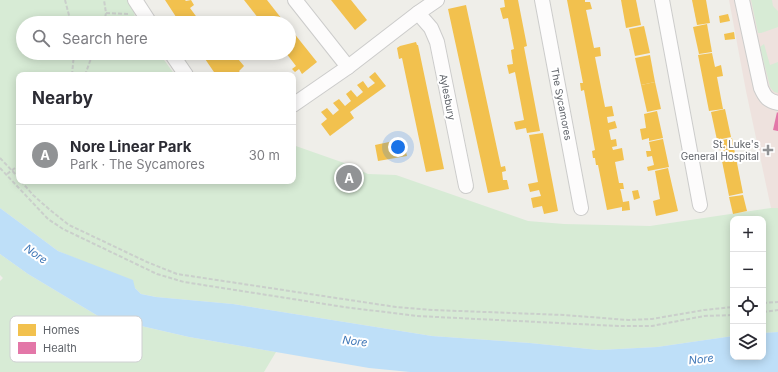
<!DOCTYPE html>
<meta charset="utf-8">
<style>
:root{--surface:#fff;--page:#f7f7f7;--text:#2b2b33;--muted:#7c7c81;--line:#e1e1e2;--accent:#919395}
body{margin:0;font-family:Inter,sans-serif;background:var(--page);color:var(--text)}
.controls{position:absolute;right:12px;bottom:12px;display:grid;overflow:hidden;border-radius:8px;box-shadow:0 2px 10px #0003}
.controls button{width:36px;height:36px;display:grid;place-items:center;padding:0;border:0;border-bottom:1px solid var(--line);background:var(--surface);color:var(--text);font:20px sans-serif}
.you{position:absolute;left:398px;top:147px;width:14px;height:14px;margin:-10px;border:3px solid #fff;border-radius:50%;background:#1a73e8;box-shadow:0 0 0 6px #1a73e833}
.badge{display:grid;place-items:center;width:26px;height:26px;border-radius:50%;background:var(--accent);color:#fff;font-size:13px;font-weight:700}
.pin{position:absolute;translate:-50% -50%;border:2px solid #fff;box-shadow:0 1px 4px #0006}
.list{margin:0;padding:0;list-style:none}
h2{display:flex;justify-content:space-between;align-items:center;height:52px;margin:0;padding:0 16px;font-size:17px}
h2 small{font-size:13px;font-weight:400;color:var(--muted)}
.list li{display:grid;grid-template-columns:26px 1fr auto;gap:12px;align-items:center;box-sizing:border-box;height:60px;padding:0 16px;border-top:1px solid var(--line)}
.list b{display:block;font-size:15px;white-space:nowrap}
.list p{margin:0;font-size:13px;white-space:nowrap;color:var(--muted)}
.list em{font-size:13px;font-style:normal;color:var(--muted)}
.icon{flex:none;width:22px;height:22px;fill:none;stroke:currentColor;stroke-width:2;stroke-linecap:round;stroke-linejoin:round}
.map{position:relative;flex:none;width:778px;height:372px;overflow:hidden}
.search{position:absolute;background:var(--surface);box-shadow:0 2px 10px #0003;left:16px;top:16px;width:280px;height:44px;display:flex;align-items:center;gap:10px;box-sizing:border-box;padding:0 14px;border-radius:22px;color:var(--muted);font-size:15px}
.panel{position:absolute;background:var(--surface);box-shadow:0 2px 10px #0003;left:16px;top:72px;width:280px;height:112px;border-radius:8px}
.map>svg:first-child{display:block}
.medical{fill:#eee2de}
.green{fill:#d7ebd5}
.water{fill:#bedff8}
.homes{fill:#f2c14e}
.health{fill:#e377a8}
.lines{fill:none;stroke-linecap:round;stroke-linejoin:round}
.minor-casing{stroke:#cccccb;stroke-width:16}
.path{stroke:#cacfcb;stroke-width:2;stroke-dasharray:4 2;stroke-linecap:butt}
.minor{stroke:#fdfcfc;stroke-width:14}
.poi-dot{fill:#919395;stroke:#fff;stroke-width:1.5}
.labels{text-anchor:middle;dominant-baseline:central;stroke-width:4;stroke-linejoin:round;paint-order:stroke}
.street-label{font-size:10px;fill:#5e6268;stroke:#fff}
.poi-label{font-size:10px;fill:#5e6268;stroke:#fff;text-anchor:end}
.water-label{font-size:11px;font-style:italic;fill:#3f77b7;stroke:#fff}
.key{fill:#fff;stroke:#cfd0d2;stroke-width:1}
.key-label{font-size:11px;fill:#5e6268}
</style>
<div class="map">
<svg width="778" height="372" viewBox="0 0 778 372">
<rect width="100%" height="100%" fill="#efeee9"/>
<path class="medical" d="M729,0H778V208H771L746,91Z"/>
<g class="green">
<path d="M0,0H128L134,9L135,21L137,23H23V53H159L175,75H19V181H293V145L347,164L368,174L396,175L528,221L564,224L650,226L771,208H778V332L763,333V219H733V336L657,347L599,350L530,343L432,336L233,304L156,297L141,294L135,288L89,264L58,251L0,208Z"/>
<path d="M751,0H772L773,6L778,11V27L761,33H758Z"/>
<path d="M764,44L770,65L778,62V93L774,92L770,87L760,47Z"/>
<path d="M0,254L28,274L98,316L189,337L276,352L264,372H0V281L3,278L0,275Z"/>
</g>
<path class="water" d="M0,208L58,251L133,280L135,288L141,294L156,297L233,304L432,336L530,343L599,350L657,347L733,336V357H763V333L778,332V372H410L369,368L189,337L98,316L28,274L0,254Z"/>
<g class="homes">
<path d="M165,0H185L186,1L191,0L194,5L190,8L201,23H180Z"/>
<path d="M244,0H267L285,23H262Z"/>
<path d="M331,0H351L367,20L355,30Z"/>
<path d="M504,0H518L527,46L524,47L540,131L527,133L526,128L516,130L514,122L524,120L515,72L509,74L507,65L513,64L511,50L514,49L508,18L503,19L500,8L505,7Z"/>
<path d="M567,0H585V2H590L592,9L586,10L594,48L600,47L601,56L595,57L605,107L612,106L614,116L607,117L608,123L615,121L617,128L609,130L611,140L616,139L617,146L612,147L613,150L622,148L624,160L615,162L619,183H623L624,189H620L621,192L623,202L629,201L630,210L622,211V207L607,210L598,165H596L595,158H593L592,151L595,150L584,90L581,91L580,83H583Z"/>
<path d="M621,0H636L641,25L626,28Z"/>
<path d="M692,0H706L710,23L697,25Z"/>
<path d="M466,5L501,167L505,166L506,171L502,172L503,180H507L509,189L488,193L448,9Z"/>
<path d="M728,14L730,21L720,23L719,16Z"/>
<path d="M707,24L712,52L699,54L693,27Z"/>
<path d="M644,26L650,53L635,56L629,29Z"/>
<path d="M289,27L317,62L302,74L299,69L295,72L292,69L296,66L286,53H289Z"/>
<path d="M734,32L735,39L725,40L724,34Z"/>
<path d="M416,42L417,45H418L444,169L426,172L402,58L399,59L397,48L400,46Z"/>
<path d="M201,53H233L244,66L239,71L242,75H216Z"/>
<path d="M712,53L715,67L721,65L723,76L717,77L723,109L709,111L698,55Z"/>
<path d="M650,55L655,82L641,85L635,58Z"/>
<path d="M375,72L386,86L350,112L354,118L330,136L321,124L327,119L321,112L327,108L333,115L339,110L333,103L339,99L345,106L351,101L346,94L351,90L357,97L363,92L357,85L363,81L368,88L375,83L369,77Z"/>
<path d="M655,82L661,109L647,112L641,85Z"/>
<path d="M725,109L731,137L717,140L711,112Z"/>
<path d="M657,111L663,138L649,141V138L642,140L640,129L646,128L644,114Z"/>
<path d="M543,133L558,211L544,214L542,206L533,208L531,198L541,196L539,190L530,192L528,184L538,182L529,135Z"/>
<path d="M732,138L743,193L729,196L718,141Z"/>
<path d="M403,139L407,156L378,161L375,145Z"/>
<path d="M663,139L669,167L648,171L647,167L654,165L652,156L647,157L646,151H651L649,142Z"/>
<path d="M668,168L678,211L656,216L653,201L660,199L655,171Z"/>
<path d="M638,190L640,198L634,200L632,191Z"/>
<path d="M743,195L747,211L733,214L729,197Z"/>
</g>
<path class="health" d="M777,112L778,113V131L773,130Z"/>
<g class="lines">
<defs>
<g id="minor">
<path d="M135,0L150,23"/>
<path d="M295,0L348,67"/>
<path d="M542,0L581,208"/>
<path d="M662,0L700,205"/>
<path d="M742,0L761,88C765,97 768,101 778,103"/>
<path d="M418,13L431,28L437,42L466,186"/>
<path d="M171,53L186,75"/>
<path d="M293,105L348,67L418,13L437,0"/>
</g>
</defs>
<use href="#minor" class="minor-casing"/>
<g class="path">
<path d="M65,0L71,23"/>
<path d="M106,13L129,14"/>
<path d="M104,23L106,13L104,0"/>
<path d="M72,75L74,53"/>
<path d="M85,75L93,53"/>
<path d="M0,158L19,178"/>
<path d="M0,168L48,219L63,229L157,274L184,282L344,307L417,316L618,326H652L704,316L733,315"/>
<path d="M7,174L19,165"/>
<path d="M21,181L33,195L50,210L69,225L147,262L177,274L396,307L433,310L564,315L628,320L652,319L704,310L733,307"/>
<path d="M763,303L778,302"/>
<path d="M763,312L778,310"/>
</g>
<use href="#minor" class="minor"/>
</g>
<path class="poi-dot" d="M766 144h4v4h4v4h-4v4h-4v-4h-4v-4h4z"/>
<g class="labels">
<g class="street-label">
<text transform="translate(448 97) rotate(79)">Aylesbury</text>
<text transform="translate(562 104) rotate(79)">The Sycamores</text>
</g>
<g class="poi-label">
<text x="759" y="144">St. Luke's<tspan x="759" dy="12">General Hospital</tspan></text>
</g>
<g class="water-label">
<text transform="translate(36 254) rotate(35)">Nore</text>
<text transform="translate(355 341) rotate(7)">Nore</text>
<text transform="translate(701 359) rotate(-6)">Nore</text>
</g>
</g>
<rect x="10" y="316" width="132" height="46" rx="6" class="key"/>
<rect x="18" y="324" width="18" height="12" fill="#f2c14e"/>
<rect x="18" y="342" width="18" height="12" fill="#e377a8"/>
<g class="key-label">
<text x="43" y="334">Homes</text>
<text x="43" y="352">Health</text>
</g>
</svg>
<div class="controls">
<button>+</button>
<button>−</button>
<button><svg class="icon" aria-label="locate" viewBox="0 0 24 24"><circle cx="12" cy="12" r="6"/><path d="M12 2v4M12 18v4M2 12h4M18 12h4"/></svg></button>
<button><svg class="icon" aria-label="layers" viewBox="0 0 24 24"><path d="M12 4l9 5-9 5-9-5zM3 14l9 5 9-5"/></svg></button>
</div>
<div class="you"></div>
<div class="pin badge" style="left:349px;top:178px">A</div>
<div class="search"><svg class="icon" aria-label="search" viewBox="0 0 24 24"><circle cx="10" cy="10" r="6"/><path d="M15 15l6 6"/></svg>Search here</div>
<section class="panel">
<h2>Nearby<small></small></h2>
<ul class="list">
<li><span class="badge">A</span><div><b>Nore Linear Park</b><p>Park · The Sycamores</p></div><em>30 m</em></li>
</ul>
</section>
</div>
